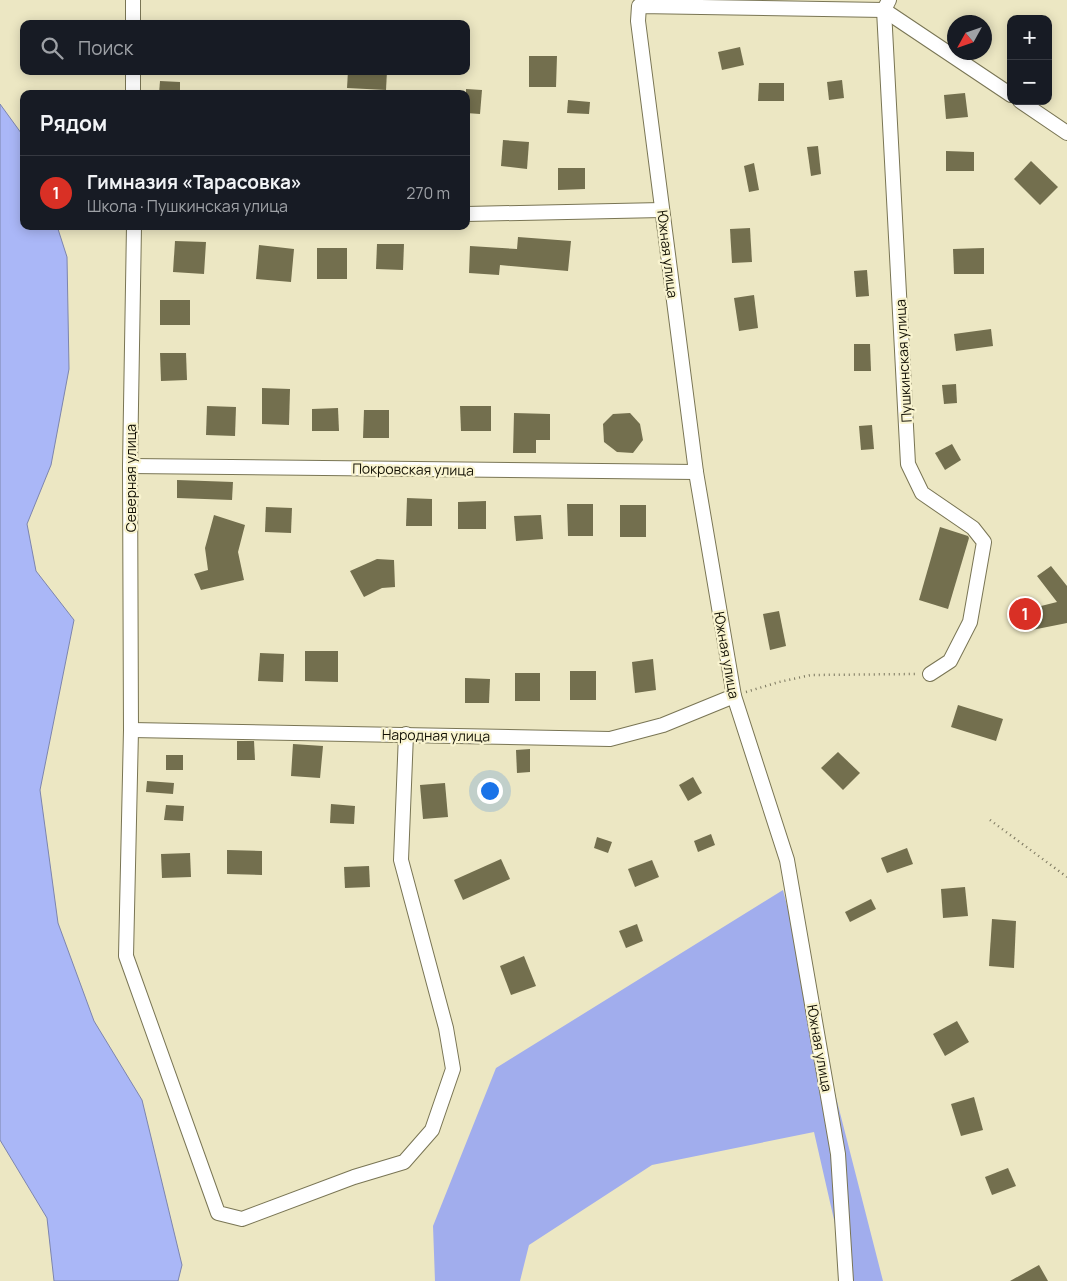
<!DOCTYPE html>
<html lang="ru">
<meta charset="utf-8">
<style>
:root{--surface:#171b24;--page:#20242c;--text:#f1f3f6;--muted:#9ea1a6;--line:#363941;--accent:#d93025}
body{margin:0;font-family:Manrope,sans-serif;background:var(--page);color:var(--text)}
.controls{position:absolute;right:15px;top:15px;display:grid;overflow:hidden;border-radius:10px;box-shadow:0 2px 12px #0003}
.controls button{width:45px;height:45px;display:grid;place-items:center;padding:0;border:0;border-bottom:1px solid var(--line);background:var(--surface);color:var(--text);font:25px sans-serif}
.compass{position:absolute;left:947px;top:15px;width:45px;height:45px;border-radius:50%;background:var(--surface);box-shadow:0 2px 12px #0003;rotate:230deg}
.you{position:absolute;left:489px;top:790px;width:18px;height:18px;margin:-12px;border:4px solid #fff;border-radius:50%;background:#1a73e8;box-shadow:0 0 0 8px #1a73e833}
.badge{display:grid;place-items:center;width:32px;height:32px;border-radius:50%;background:var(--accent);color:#fff;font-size:16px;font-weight:700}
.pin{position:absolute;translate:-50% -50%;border:2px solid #fff;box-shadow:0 1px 5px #0006}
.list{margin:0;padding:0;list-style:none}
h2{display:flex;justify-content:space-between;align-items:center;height:65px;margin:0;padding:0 20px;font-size:21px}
h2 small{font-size:16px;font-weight:400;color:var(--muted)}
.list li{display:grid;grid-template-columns:32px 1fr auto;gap:15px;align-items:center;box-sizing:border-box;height:75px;padding:0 20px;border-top:1px solid var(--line)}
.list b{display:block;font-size:19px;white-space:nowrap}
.list p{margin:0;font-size:16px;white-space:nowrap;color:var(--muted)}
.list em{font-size:16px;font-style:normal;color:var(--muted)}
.icon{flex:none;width:28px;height:28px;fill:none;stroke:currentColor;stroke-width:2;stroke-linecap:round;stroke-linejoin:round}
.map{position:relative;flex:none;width:1067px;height:1281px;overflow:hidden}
.search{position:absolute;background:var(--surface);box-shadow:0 2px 12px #0003;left:20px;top:20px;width:450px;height:55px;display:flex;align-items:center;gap:12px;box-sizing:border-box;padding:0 18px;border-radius:10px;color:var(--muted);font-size:19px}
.panel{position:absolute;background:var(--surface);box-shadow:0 2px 12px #0003;left:20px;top:90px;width:450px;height:140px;border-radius:10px}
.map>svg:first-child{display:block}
.forest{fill:#a1aded}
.water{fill:#aab7f7;stroke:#7d85ae}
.building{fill:#736f4e}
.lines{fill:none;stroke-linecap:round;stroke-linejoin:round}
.minor-casing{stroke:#797554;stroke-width:16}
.path{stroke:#79755e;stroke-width:2.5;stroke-dasharray:1 4;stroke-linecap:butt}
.minor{stroke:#fff;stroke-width:14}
.labels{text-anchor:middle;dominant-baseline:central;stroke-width:4.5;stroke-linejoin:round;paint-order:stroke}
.street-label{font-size:14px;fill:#131105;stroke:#f9f4d0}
</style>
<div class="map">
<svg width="1067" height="1281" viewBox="0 0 1067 1281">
<rect width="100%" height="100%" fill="#ece7c3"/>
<path class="forest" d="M783,890L883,1281H848L814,1132L652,1165L529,1245L520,1281H435L433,1226L496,1068Z"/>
<path class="water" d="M0,104L24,137V226H57L67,257L69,369L51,465L27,524L36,571L74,620L40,790L58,923L94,1021L142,1100L182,1265L178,1281H54L47,1218L0,1140Z"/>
<g class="building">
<path d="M740,47L744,65L722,70L718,52Z"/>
<path d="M529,56H557L556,87H529Z"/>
<path d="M348,71H387L386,90L347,88Z"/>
<path d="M842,80L844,98L829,100L827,82Z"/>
<path d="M160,81L180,82V94H159Z"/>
<path d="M759,83H784V101H758Z"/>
<path d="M466,89L482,90L480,114L466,113Z"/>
<path d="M965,93L968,117L946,119L944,95Z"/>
<path d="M568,100L590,102L589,114L567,113Z"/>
<path d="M503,140L529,142L527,169L501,166Z"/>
<path d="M818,146L821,174L811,176L807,147Z"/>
<path d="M946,151L974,152V171H946Z"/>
<path d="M1031,161L1058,187L1040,205L1014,179Z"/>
<path d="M754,163L759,190L749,192L744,166Z"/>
<path d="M558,168H585V189L558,190Z"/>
<path d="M750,228L752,262L732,263L730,229Z"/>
<path d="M518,237L571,241L568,271L500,265L499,275L469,273L470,246L517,249Z"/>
<path d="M175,241L206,242L204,274L173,272Z"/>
<path d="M377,244H404L403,270L376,269Z"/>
<path d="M259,245L294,249L291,282L256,279Z"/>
<rect x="317" y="248" width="30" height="31"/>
<path d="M984,248V274H954L953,249Z"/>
<path d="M867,270L869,296L856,297L854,271Z"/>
<path d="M754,295L758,328L739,331L734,298Z"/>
<rect x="160" y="300" width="30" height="25"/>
<path d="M991,329L993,346L956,351L954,334Z"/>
<path d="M854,344H870L871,371H854Z"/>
<path d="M160,353H186L187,380L161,381Z"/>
<path d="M956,384L957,403L944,404L942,385Z"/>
<path d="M262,388L290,389L289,425L262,424Z"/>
<path d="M207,406L236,407L235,436L206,435Z"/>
<path d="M460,406H491V431H461Z"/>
<path d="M338,408L339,431H312V409Z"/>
<path d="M364,410H389V438H363Z"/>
<path d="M514,413L550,414V440H536V453H513Z"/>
<path d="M630,413L640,424L643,440L633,453L617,452L604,442L603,424L613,414Z"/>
<path d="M872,425L874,449L861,450L859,426Z"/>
<path d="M952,444L961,460L945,470L935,453Z"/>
<path d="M177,480L233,482L232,500L177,498Z"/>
<path d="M407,498L432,499V526H406Z"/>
<path d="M486,501V529H458V502Z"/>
<path d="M567,504H593V536H568Z"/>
<rect x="620" y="505" width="26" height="32"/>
<path d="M266,507L292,508L291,533L265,532Z"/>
<path d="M214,515L245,525L238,552L244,580L201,590L194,574L208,570L205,548Z"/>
<path d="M541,515L543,539L516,541L514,516Z"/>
<path d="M940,527L968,536L969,538L948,609L919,600Z"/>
<path d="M377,559L394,560L395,587L382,588L364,597L350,571Z"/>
<path d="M1051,566L1067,586V623L1027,631L1025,610L1057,602L1037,576Z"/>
<path d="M779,611L786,646L770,650L763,614Z"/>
<path d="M305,651H338V682L305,681Z"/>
<path d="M260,653L284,654L283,682L258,681Z"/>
<path d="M653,659L656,690L635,693L632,662Z"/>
<rect x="570" y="671" width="26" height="29"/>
<rect x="515" y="673" width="25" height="28"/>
<path d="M465,678L490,679L489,703H465Z"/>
<path d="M958,705L1003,719L996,741L951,727Z"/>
<path d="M237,741H254L255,760H237Z"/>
<path d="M293,744L323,746L320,778L291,776Z"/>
<path d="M530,749V772L517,773L516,750Z"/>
<path d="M838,752L860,773L843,790L821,768Z"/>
<rect x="166" y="755" width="17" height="15"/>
<path d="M693,777L702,793L688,801L679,785Z"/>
<path d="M147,781L174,783L173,794L146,792Z"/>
<path d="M445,783L448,817L423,819L420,785Z"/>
<path d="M331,804L355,806L354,824L330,823Z"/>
<path d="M166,805L184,806L183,821L164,820Z"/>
<path d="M711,834L715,845L698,852L694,841Z"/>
<path d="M597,837L612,842L608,853L594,848Z"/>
<path d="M907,848L913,864L887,873L881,858Z"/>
<path d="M227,850L262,851V875L227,874Z"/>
<path d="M190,853L191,877L162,878L161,854Z"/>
<path d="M501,859L510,879L463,900L454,880Z"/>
<path d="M652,860L659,877L635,887L628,869Z"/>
<path d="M369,866L370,887L345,888L344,867Z"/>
<path d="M965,887L968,916L943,918L941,889Z"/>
<path d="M871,899L876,909L850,922L845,912Z"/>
<path d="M992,919L1016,921L1014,968L989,966Z"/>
<path d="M637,924L643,941L626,948L619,931Z"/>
<path d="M524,956L536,986L511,995L500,966Z"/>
<path d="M957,1021L969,1042L945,1056L933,1034Z"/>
<path d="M974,1097L983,1130L961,1136L951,1104Z"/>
<path d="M1008,1168L1016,1186L992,1195L985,1177Z"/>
<path d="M1039,1265L1048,1281H1010Z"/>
</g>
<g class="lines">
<defs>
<g id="minor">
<path d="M133,0V24"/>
<path d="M889,0L884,10L908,464L922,493L973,528L984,542L970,622L950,661L930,674"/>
<path d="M133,71V94"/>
<path d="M1020,101L1067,133"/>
<path d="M466,214L662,210"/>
<path d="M134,226L130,466L131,730L126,956L218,1213L242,1219L354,1177L404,1162L432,1130L453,1069L446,1028L401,860L406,734"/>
<path d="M130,466L696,472"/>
<path d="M131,730L610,739L663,725L734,696"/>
<path d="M846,1281L838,1154L787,860L734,696L696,472L638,21L639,6L884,10L1011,95"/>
</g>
</defs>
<use href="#minor" class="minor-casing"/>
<g class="path">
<path d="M746,692L779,682L811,675L918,674"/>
<path d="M990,820L1067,877"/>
</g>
<use href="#minor" class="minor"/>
</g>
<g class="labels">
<g class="street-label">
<text transform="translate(668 254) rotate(83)">Южная улица</text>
<text transform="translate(903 361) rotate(-93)">Пушкинская улица</text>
<text transform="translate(413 469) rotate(1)">Покровская улица</text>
<text transform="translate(130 478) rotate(-90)">Северная улица</text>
<text transform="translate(727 655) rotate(80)">Южная улица</text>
<text transform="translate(436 735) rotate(1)">Народная улица</text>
<text transform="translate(820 1048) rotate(80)">Южная улица</text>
</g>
</g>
</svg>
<div class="controls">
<button>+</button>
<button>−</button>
</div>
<svg class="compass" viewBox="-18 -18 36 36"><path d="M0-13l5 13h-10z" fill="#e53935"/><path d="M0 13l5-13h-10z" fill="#9ea1a6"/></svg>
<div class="you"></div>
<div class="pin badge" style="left:1025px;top:614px">1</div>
<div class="search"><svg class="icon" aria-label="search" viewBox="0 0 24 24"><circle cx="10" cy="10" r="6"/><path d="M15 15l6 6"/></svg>Поиск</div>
<section class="panel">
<h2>Рядом<small></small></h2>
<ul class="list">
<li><span class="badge">1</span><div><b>Гимназия «Тарасовка»</b><p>Школа · Пушкинская улица</p></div><em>270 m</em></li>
</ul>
</section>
</div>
